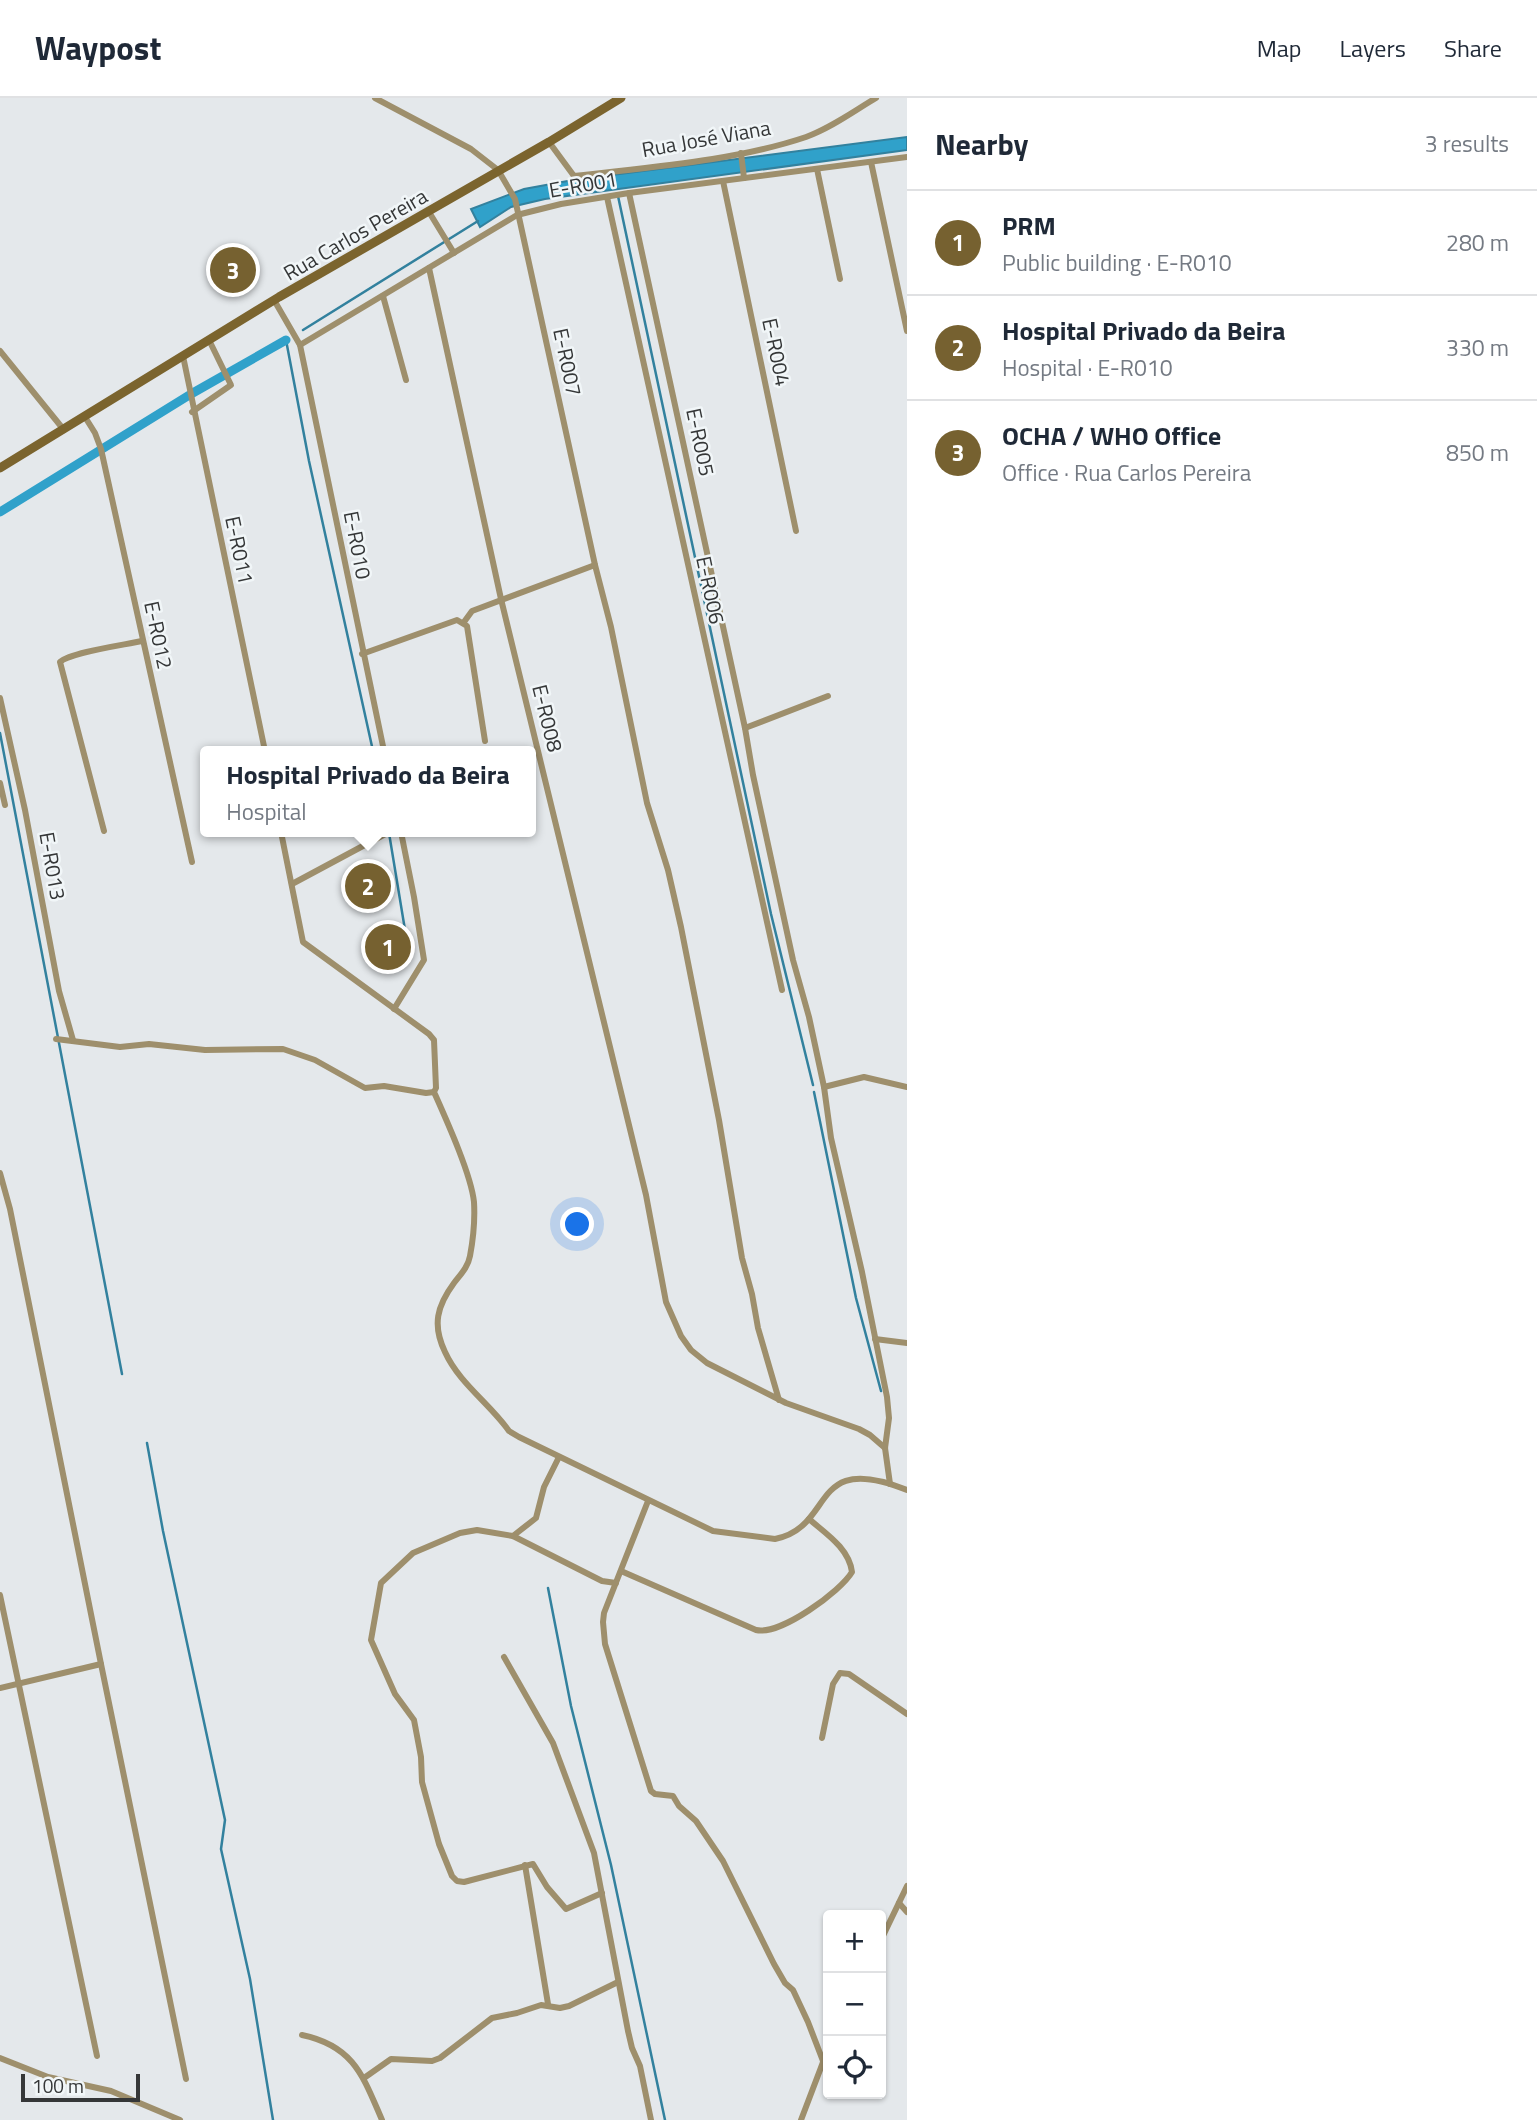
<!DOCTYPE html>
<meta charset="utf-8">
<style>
:root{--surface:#fff;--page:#f6f6f7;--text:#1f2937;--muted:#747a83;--line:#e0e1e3;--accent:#766130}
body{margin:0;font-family:"Titillium Web",sans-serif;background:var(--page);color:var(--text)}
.controls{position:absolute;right:21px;bottom:21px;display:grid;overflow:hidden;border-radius:7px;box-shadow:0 2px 5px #0004}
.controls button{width:63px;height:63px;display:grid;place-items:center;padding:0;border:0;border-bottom:2px solid var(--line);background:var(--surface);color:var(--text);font:35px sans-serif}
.scale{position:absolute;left:21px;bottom:18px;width:119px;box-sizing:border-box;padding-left:7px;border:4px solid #353738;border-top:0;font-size:19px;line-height:24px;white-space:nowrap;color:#353738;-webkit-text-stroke:5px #f1f6f8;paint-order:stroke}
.you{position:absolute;left:578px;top:1127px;width:24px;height:24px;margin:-18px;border:5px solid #fff;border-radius:50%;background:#1a73e8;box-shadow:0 0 0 10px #1a73e833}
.badge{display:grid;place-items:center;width:46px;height:46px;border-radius:50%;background:var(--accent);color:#fff;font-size:23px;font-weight:700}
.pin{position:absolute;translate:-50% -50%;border:4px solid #fff;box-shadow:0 2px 7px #0006}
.popup{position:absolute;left:200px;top:648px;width:336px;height:91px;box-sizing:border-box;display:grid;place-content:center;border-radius:7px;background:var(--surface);filter:drop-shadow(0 2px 5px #0005);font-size:23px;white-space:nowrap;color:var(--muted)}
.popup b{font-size:26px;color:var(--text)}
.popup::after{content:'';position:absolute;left:50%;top:100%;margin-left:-14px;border:14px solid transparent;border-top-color:var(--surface)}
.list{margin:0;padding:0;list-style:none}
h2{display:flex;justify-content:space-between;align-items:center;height:91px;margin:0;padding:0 28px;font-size:30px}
h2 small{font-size:23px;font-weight:400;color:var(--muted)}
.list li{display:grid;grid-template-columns:46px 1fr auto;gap:21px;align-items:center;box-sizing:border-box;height:105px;padding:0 28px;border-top:2px solid var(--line)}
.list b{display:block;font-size:26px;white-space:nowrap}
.list p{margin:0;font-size:23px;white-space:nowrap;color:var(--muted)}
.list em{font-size:23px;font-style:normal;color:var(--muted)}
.icon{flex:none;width:38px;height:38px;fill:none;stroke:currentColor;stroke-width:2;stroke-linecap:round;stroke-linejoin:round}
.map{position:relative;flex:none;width:907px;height:2022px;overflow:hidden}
header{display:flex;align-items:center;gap:42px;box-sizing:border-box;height:98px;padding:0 35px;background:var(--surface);border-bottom:2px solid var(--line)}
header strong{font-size:33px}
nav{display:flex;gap:38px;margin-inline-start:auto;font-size:24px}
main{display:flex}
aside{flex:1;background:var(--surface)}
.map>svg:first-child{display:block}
.water{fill:#30a1ca;stroke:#32819e;stroke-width:2}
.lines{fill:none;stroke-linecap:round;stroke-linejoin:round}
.stream{stroke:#32819e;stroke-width:2.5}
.canal{stroke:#30a1ca;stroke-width:9}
.street{stroke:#9e8f6c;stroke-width:6}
.secondary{stroke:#7b642e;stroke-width:9}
.labels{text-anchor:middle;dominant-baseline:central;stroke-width:5;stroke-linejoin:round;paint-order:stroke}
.street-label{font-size:21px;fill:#353738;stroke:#f1f6f8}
</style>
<header>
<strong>Waypost</strong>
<nav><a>Map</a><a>Layers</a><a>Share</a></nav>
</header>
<main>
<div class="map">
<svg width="907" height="2022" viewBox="0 0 907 2022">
<rect width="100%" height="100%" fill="#e4e8eb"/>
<path class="water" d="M907,39V52L545,101L511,109L480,129L471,111L524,91L573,82Z"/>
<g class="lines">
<g class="stream">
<path d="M618,98L771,816L813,987"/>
<path d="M303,232L478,123"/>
<path d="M286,242L309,363L373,653"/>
<path d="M0,635L122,1276"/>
<path d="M389,735L406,838"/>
<path d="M814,994L856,1200L881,1293"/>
<path d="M147,1345L163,1433L225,1722L221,1751L250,1881L273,2022"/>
<path d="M548,1490L571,1608L611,1767L665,2022"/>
</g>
<path class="canal" d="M0,414L191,296L286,242"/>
<g class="street">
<path d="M375,0L471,51L498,72L515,101L595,467L611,529L647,705L668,772L681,829L719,1022L742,1160L752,1196L758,1230L779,1302"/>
<path d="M549,44L574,78C649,69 735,63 806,39C831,30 854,13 876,0"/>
<path d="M741,55L744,80"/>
<path d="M871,64L907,233"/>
<path d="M817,71L840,181"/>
<path d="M723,83L796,433"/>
<path d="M629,95L745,630L753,677L793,862L809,919L824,989L831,1040L862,1174L887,1299L889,1320L885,1350L890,1386"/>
<path d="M607,99L782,892"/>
<path d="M429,114L454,155"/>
<path d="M429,170L501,501L646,1097L666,1204L681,1238L691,1252L707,1265L786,1305L859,1331L870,1337L885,1350"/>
<path d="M383,198L406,282"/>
<path d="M274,202L300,247L384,653"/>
<path d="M300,247L517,117L561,106L629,95L907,59"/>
<path d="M0,253L64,332"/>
<path d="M183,258L265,653"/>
<path d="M192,314L231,287L209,242"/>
<path d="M85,319L95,335L101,351L192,764"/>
<path d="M464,524L472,513L595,467"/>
<path d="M362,556L457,522L467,528L485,643"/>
<path d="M0,600L25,712L59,893L73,942"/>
<path d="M745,630L828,598"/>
<path d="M0,685L5,707"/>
<path d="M104,733L60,564C71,554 124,547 142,543"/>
<path d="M281,734L303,844L429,936L434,942L436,990L434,994C446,1021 471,1076 474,1104C475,1121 473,1142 470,1158C468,1169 461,1176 454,1185C437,1208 432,1227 445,1254C459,1285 490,1306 509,1333L519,1339L713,1433L775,1441C836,1429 808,1352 907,1392"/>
<path d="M292,786L389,734"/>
<path d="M394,911L424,862L414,799L401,734"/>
<path d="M56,941L120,949L149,946L205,952L283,951L315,962L365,990L384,988L426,995L434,994"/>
<path d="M824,989L864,979L907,989"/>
<path d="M0,1075L10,1111L101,1566"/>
<path d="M875,1241L907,1245"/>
<path d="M648,1403L604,1515L603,1524L605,1546L651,1693L655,1696L673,1698L679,1708L696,1723L723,1763L774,1866L785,1885L793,1892L808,1924L823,1963"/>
<path d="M513,1438L536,1420L544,1389L559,1359"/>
<path d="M621,1473L756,1532C780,1538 841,1493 852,1474C849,1450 825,1435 809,1421"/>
<path d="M0,1497L97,1958"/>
<path d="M504,1559L553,1645L594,1755L628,1933L632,1950L640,1968L651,2022"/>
<path d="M0,1590L101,1566L186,1981"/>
<path d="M822,1640L833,1586L840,1575L849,1576L907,1616"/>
<path d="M525,1767L548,1906"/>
<path d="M602,1795L566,1811L547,1789L533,1766L464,1784L457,1783L452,1778L439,1746L422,1684L421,1659L414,1622L395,1596L371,1542L381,1485L413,1455L460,1435L477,1432L513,1438L602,1483L616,1485"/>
<path d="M899,1805L907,1814"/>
<path d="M881,1842L907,1788"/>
<path d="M302,1937C354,1948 363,1978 382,2022"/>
<path d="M0,1960L48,1979L111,1993L180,2022"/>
<path d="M364,1980L391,1961L432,1963L440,1960L492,1920L517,1915L541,1907L560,1910L569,1908L618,1884"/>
<path d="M801,2022L828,1951"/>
</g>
<path class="secondary" d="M0,370L279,199L549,44L621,0"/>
</g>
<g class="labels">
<g class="street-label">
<text transform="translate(706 40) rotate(-10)">Rua José Viana</text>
<text transform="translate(583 86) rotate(-10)">E-R001</text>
<text transform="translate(355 136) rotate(-30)">Rua Carlos Pereira</text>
<text transform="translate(777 254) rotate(78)">E-R004</text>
<text transform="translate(568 264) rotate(78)">E-R007</text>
<text transform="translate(701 344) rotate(78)">E-R005</text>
<text transform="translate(358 447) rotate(79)">E-R010</text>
<text transform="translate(240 452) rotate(78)">E-R011</text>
<text transform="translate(711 492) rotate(78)">E-R006</text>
<text transform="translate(159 537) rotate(78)">E-R012</text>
<text transform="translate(548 620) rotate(76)">E-R008</text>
<text transform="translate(53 768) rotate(80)">E-R013</text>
</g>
</g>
</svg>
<div class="controls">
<button>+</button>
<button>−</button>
<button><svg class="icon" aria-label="locate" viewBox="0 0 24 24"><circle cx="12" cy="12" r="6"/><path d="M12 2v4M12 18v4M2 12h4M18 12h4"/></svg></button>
</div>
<div class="scale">100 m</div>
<div class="you"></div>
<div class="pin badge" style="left:388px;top:849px">1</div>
<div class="pin badge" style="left:368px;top:788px">2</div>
<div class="popup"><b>Hospital Privado da Beira</b>Hospital</div>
<div class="pin badge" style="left:233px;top:172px">3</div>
</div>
<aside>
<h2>Nearby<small>3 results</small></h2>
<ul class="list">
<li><span class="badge">1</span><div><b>PRM</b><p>Public building · E-R010</p></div><em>280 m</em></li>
<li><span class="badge">2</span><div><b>Hospital Privado da Beira</b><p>Hospital · E-R010</p></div><em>330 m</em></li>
<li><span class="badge">3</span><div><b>OCHA / WHO Office</b><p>Office · Rua Carlos Pereira</p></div><em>850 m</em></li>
</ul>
</aside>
</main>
